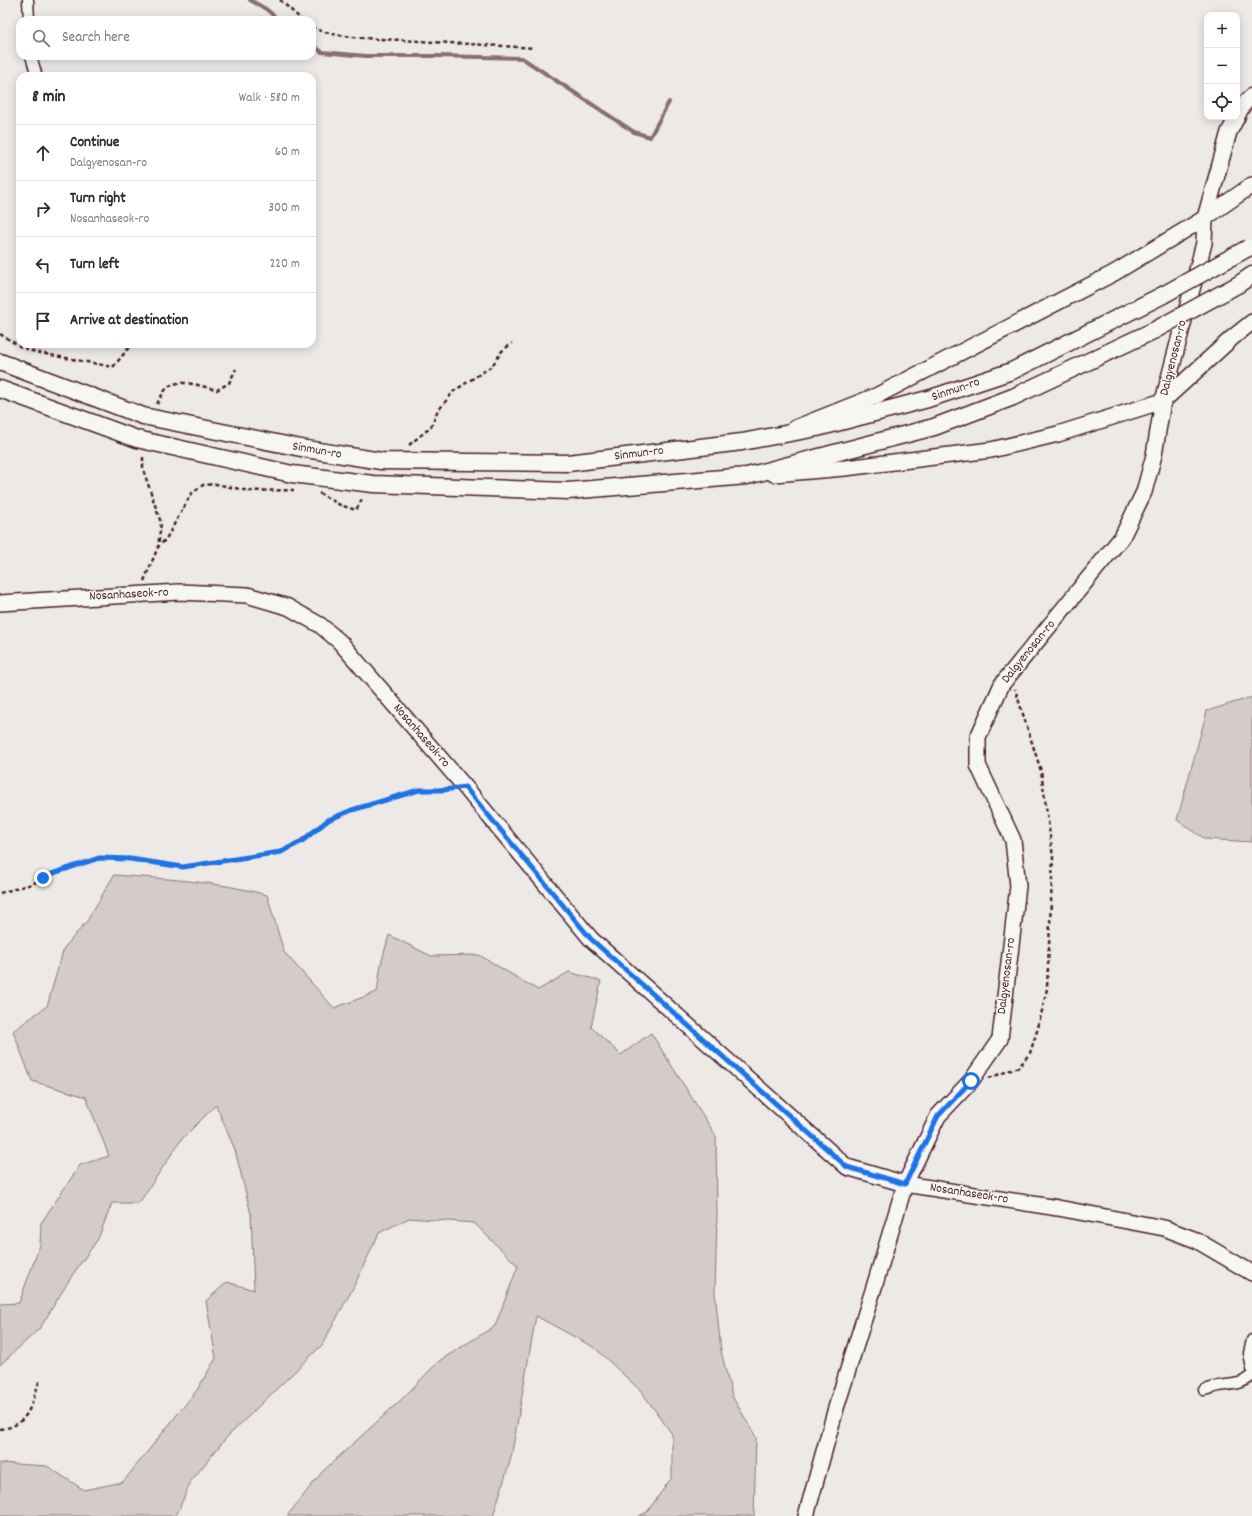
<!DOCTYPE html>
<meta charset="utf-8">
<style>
:root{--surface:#fff;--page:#f7f7f7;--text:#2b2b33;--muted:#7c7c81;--line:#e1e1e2}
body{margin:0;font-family:Dekko,sans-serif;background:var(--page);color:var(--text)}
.controls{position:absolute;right:12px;top:12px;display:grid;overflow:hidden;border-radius:8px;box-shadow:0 2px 10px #0003}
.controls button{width:36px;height:36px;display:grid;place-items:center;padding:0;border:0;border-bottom:1px solid var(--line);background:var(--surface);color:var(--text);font:20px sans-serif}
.stop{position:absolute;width:12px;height:12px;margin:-9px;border:3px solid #1a73e8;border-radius:50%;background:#fff}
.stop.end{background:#1a73e8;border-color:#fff;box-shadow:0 1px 4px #0008}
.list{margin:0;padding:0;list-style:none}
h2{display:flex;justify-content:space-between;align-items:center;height:52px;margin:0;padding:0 16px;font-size:17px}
h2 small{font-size:13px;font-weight:400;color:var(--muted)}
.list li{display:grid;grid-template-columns:26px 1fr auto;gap:12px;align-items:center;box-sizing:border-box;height:56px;padding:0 16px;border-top:1px solid var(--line)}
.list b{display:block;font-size:15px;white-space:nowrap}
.list p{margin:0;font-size:13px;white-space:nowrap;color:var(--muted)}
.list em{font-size:13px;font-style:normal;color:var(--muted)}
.icon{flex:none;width:22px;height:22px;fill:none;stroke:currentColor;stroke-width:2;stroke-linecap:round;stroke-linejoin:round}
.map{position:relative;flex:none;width:1252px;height:1516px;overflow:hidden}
.search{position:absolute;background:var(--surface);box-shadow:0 2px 10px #0003;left:16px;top:16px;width:300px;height:44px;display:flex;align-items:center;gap:10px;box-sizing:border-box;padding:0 14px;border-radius:12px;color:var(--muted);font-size:15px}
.panel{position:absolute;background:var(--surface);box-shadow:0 2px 10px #0003;left:16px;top:72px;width:300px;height:276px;border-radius:12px}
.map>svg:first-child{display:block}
.green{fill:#d4cbca;stroke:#8f757a}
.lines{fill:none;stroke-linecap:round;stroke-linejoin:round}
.stream{stroke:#886e73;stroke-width:4}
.street-casing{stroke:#4a1f2b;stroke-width:13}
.secondary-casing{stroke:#4a1f2b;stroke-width:18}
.primary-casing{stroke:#4a1f2b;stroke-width:19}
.path{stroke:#4a1f2b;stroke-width:2.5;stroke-dasharray:4 3;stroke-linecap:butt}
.street{stroke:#f6f6f2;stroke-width:10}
.secondary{stroke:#f6f6f2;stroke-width:15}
.primary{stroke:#f6f6f2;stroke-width:16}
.primary-bridge-casing{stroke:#4a1f2b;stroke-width:19;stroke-linecap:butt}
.primary-bridge{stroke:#f6f6f2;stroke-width:16}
.route{stroke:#1a73e8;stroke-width:5}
.labels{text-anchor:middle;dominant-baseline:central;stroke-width:3;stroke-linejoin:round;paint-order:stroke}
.street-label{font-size:13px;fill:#4a1f2b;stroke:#f6f6f2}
</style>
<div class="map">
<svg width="1252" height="1516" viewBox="0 0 1252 1516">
<rect width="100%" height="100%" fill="#ece9e6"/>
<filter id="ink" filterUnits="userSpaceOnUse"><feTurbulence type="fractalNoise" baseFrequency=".025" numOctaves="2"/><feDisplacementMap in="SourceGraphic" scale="8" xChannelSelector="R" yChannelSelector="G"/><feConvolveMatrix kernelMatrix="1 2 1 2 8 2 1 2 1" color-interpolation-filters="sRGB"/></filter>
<g filter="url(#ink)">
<g class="green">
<path d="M1252,697V842L1205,839L1177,820L1207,711Z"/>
<path d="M114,875C165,879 218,881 267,895L284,952L334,1008L377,992L381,964L389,935L431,956L479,955L538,990L569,972L601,981L591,1027L621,1055L651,1033L716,1136L717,1218L715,1292L721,1351L732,1396L756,1437L754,1516H639L647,1512L672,1477V1434L641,1391L595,1348L536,1316L511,1458L493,1516H287L322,1472L403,1398L439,1361L495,1326L518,1266L474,1223L409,1218L379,1233L353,1288L322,1345L226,1438L191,1481L176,1516H0V1463L47,1466L84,1490L123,1482L197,1390L216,1358L206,1301L227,1282L254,1290L251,1214L235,1150L216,1105L181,1140L139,1203H112L98,1239L73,1274L40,1328L0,1365V1304L19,1303L40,1245L41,1223L80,1165L109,1156L86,1097L32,1081L13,1031L47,1006L64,948L87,921Z"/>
</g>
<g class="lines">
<g class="stream">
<path d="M250,0L266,9L279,20"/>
<path d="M312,45L322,52L366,56H434L522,58L634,132L650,137L669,102"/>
</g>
<defs>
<g id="street">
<path d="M28,0L29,20"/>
<path d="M31,56L36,73"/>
<path d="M1252,1340L1249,1353L1252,1369"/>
<path d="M1204,1390C1209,1389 1214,1387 1219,1386C1232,1384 1241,1385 1252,1376"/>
</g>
<g id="secondary">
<path d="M1237,116L1243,105L1252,96"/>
<path d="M795,428L878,395L1114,273L1205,218L1252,185"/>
<path d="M774,474L845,468L991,450L1058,434L1163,401L1232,338L1252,322"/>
<path d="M0,603L179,592L247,595L288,607L320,625L340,642L465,787L591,939L847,1167L905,1184L1058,1208L1164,1228L1196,1240L1252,1273"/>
<path d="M806,1516L836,1408L875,1284L905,1184L938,1116L971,1081L1000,1039L1018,886L1013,840L978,765V737L1002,684L1122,537L1144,492L1154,455L1163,401L1204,243L1205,218L1229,132L1237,117"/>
</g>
<g id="primary">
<path d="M1239,284L1252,275"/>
<path d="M0,362L143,416L306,449L381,461L568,463L742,442L817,428L928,399L1012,371L1163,295"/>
<path d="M0,389L137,439L292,474L373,484L568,491L747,476L934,427L1013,397L1155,330"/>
</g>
</defs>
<use href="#street" class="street-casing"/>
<use href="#secondary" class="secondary-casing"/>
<use href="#primary" class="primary-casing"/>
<g class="path">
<path d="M280,0L302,20"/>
<path d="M312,27C331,38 379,39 403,40C446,43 490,45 534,48"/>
<path d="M0,334L21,347L35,352L113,367L132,344"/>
<path d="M157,404C160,399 163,392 167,388C178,377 204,387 217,390L229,383L236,369"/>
<path d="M409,445L431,427L437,412L454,391L492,366L502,351L512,343"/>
<path d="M143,457V469L161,523L158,547"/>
<path d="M319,493L340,505L356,510L362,499"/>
<path d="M144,581L158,547L166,539L191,494L203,485L216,484L249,491L294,490"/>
<path d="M0,893L32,884L55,873L99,858L130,859L183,867L281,852L302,841L329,820L352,810L419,790L448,789"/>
<path d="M989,1078L1019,1067L1030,1053L1038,1028L1047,989L1053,857L1041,771L1015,689"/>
<path d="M0,1429C29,1427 32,1402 40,1379"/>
</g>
<use href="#street" class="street"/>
<use href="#secondary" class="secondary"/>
<use href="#primary" class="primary"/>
<defs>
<g id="primary-bridge">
<path d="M1163,295L1248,248"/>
<path d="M1155,330L1239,284"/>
</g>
</defs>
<use href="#primary-bridge" class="primary-bridge-casing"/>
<use href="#primary-bridge" class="primary-bridge"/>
</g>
</g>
<g class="lines" filter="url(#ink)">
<path class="route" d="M43,878L54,873L99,858L130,859L183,867L281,852L302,841L328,820L352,810L419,790H443L465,787L591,939L847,1167L905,1184L938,1116L971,1081"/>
</g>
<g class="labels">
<g class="street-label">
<text transform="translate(1174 358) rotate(-76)">Dalgyenosan-ro</text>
<text transform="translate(956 390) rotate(-19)">Sinmun-ro</text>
<text transform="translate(317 451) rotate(10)">Sinmun-ro</text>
<text transform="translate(639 454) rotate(-7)">Sinmun-ro</text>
<text transform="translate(129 595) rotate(-3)">Nosanhaseok-ro</text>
<text transform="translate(1029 652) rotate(-51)">Dalgyenosan-ro</text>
<text transform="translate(421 736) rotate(49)">Nosanhaseok-ro</text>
<text transform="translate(1007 976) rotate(-83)">Dalgyenosan-ro</text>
<text transform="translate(969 1194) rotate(9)">Nosanhaseok-ro</text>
</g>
</g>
</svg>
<div class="controls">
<button>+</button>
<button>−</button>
<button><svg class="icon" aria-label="locate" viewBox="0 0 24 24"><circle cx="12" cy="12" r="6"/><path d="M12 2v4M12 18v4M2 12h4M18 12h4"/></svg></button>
</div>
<div class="stop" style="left:971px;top:1081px"></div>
<div class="stop end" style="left:43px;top:878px"></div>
<div class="search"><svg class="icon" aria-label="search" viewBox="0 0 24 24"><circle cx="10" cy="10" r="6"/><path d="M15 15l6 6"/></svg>Search here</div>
<section class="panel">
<h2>8 min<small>Walk · 580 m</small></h2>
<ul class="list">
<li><svg class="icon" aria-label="ahead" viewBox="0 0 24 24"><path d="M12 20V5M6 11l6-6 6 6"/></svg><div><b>Continue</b><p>Dalgyenosan-ro</p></div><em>60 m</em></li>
<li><svg class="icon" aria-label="right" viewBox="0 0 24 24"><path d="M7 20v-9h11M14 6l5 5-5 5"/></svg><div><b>Turn right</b><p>Nosanhaseok-ro</p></div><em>300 m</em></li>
<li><svg class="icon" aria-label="left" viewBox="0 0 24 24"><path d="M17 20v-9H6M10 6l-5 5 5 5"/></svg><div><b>Turn left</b></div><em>220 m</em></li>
<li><svg class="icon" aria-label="arrive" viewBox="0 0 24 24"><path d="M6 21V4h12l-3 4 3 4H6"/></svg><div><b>Arrive at destination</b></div></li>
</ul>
</section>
</div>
